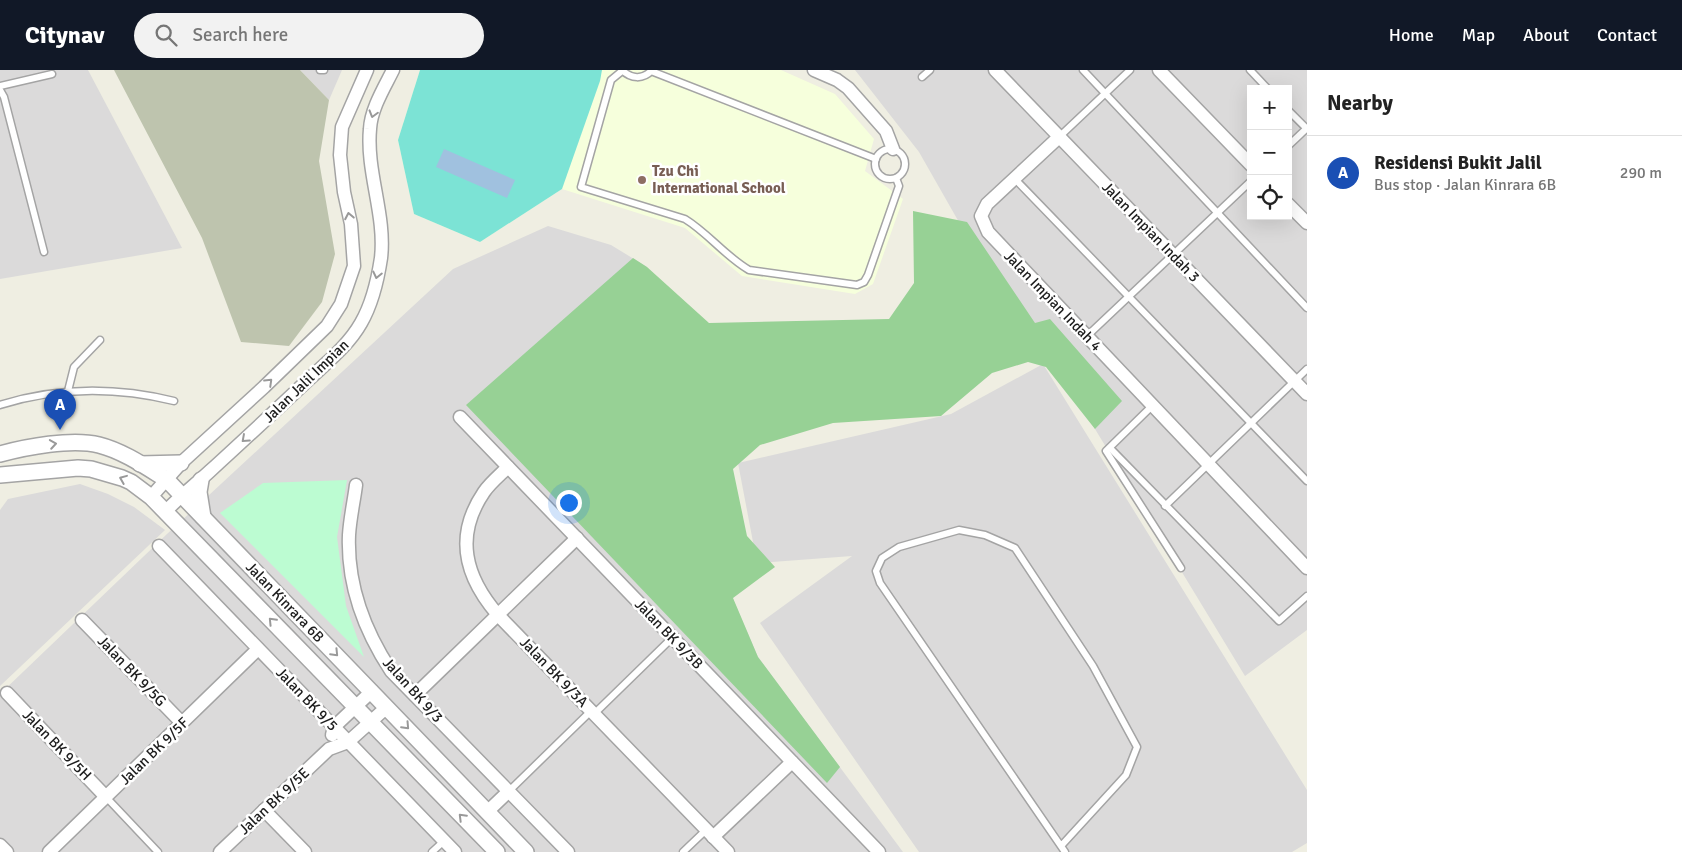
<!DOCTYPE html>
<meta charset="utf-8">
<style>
:root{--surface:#fff;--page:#f2f2f2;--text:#222;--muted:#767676;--line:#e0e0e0;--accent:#111827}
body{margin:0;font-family:Signika,sans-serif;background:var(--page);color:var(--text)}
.controls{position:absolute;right:15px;top:15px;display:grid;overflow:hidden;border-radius:0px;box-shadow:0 5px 20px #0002}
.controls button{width:45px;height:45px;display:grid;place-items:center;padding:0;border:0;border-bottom:1px solid var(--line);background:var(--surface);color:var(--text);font:25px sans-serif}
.you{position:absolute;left:568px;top:432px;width:18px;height:18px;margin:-12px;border:4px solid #fff;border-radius:50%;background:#1a73e8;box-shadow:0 0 0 8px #1a73e833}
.badge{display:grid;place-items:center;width:32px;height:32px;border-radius:50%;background:var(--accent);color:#fff;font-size:16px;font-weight:700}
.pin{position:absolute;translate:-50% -41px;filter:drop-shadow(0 1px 2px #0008)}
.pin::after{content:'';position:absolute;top:26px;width:18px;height:15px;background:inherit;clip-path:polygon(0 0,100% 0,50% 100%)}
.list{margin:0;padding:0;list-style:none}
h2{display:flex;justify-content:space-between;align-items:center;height:65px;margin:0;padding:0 20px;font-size:21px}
h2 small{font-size:16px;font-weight:400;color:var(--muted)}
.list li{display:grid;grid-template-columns:32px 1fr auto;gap:15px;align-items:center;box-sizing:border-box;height:75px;padding:0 20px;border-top:1px solid var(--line)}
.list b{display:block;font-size:19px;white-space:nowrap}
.list p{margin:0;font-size:16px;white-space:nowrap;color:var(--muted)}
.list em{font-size:16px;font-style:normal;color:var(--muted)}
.icon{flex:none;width:28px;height:28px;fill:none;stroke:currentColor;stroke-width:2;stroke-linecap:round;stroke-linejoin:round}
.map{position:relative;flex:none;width:1307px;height:782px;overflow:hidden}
header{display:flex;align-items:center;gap:30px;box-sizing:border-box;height:70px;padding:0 25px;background:var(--accent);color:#fff}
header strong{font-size:24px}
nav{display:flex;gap:28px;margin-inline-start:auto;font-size:18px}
.search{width:350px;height:45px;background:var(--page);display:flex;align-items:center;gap:12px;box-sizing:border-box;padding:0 18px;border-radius:28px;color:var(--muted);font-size:19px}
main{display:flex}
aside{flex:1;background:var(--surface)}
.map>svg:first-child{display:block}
.residential{fill:#dbdada;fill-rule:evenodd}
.education{fill:#f6ffdc}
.construction{fill:#bec4ae}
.forest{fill:#97d195}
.park{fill:#bcfcd2}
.pitch{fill:#7ce3d5}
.water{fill:#a0c1df}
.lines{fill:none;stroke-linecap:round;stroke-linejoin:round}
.service-casing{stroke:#a4a4a4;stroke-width:9}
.minor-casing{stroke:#a4a4a4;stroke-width:15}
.tertiary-casing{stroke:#a4a4a4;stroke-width:18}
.service{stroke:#fff;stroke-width:6}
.minor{stroke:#fff;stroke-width:12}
.tertiary{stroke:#fff;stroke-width:15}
.oneway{stroke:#999}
.education-dot{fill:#8d6e63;stroke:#fff;stroke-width:2}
.labels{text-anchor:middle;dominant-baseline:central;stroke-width:5;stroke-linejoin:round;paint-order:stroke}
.education-label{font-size:15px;font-weight:bold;fill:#785e54;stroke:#fff;text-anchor:start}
.street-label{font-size:15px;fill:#1d1d1d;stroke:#fff}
</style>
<header>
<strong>Citynav</strong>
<div class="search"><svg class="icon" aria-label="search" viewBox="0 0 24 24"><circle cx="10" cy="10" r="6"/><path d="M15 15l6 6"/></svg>Search here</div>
<nav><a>Home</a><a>Map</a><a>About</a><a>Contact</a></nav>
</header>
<main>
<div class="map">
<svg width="1307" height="782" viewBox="0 0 1307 782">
<rect width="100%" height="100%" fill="#efeee2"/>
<g class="residential">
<path d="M0,0H88L182,178L0,209Z"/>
<path d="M300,0H342L329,30Z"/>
<path d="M855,0H1307V560L1245,606L1095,359L964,161L919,82ZM1251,19H1288V146H1251Z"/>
<path d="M548,156L611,175L647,197L714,485L758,587L903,782H0V624L167,464L453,199Z"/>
<path d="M1043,294L1307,720V773L1292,782H919L760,553L852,486L757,493L738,393L951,344Z"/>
<path d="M80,414L108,424L134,437L165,460L0,616V440L8,429Z"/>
</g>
<path class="education" d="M420,0H781L835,24L874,69L865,101L903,129L873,214L855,224L742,206L685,158L562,119L480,172L414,144L398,70Z"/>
<path class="construction" d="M114,0H300L329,30L319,91L335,184L322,232L289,276L241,272L202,168Z"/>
<path class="forest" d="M913,141L967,152L1035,253L1050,249L1122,331L1095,359L1046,297L1028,292L992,303L941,346L833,353L760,375L733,399L747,466L775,497L733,528L758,587L840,697L827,713L466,335L633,188L647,197L709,253L889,249L914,213Z"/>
<path class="park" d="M347,410L337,467L346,536L364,587L220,443L263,413Z"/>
<path class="pitch" d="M420,0H602L600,11L562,119L480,172L414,144L398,70Z"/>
<path class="water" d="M444,79L515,110L507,128L436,97Z"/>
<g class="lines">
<defs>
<g id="service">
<path d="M320,0H324"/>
<path d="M622,0C631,9 643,10 652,0"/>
<path d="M1083,0L1307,238"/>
<path d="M1250,0L1268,19"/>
<path d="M622,1L611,10L581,117L685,149C708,163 725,186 749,200L857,215L864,212L868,205L899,116L896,108"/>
<path d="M651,1L876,89"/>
<path d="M922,7L930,0"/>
<path d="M0,16L52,4"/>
<path d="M0,20L4,27L44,182"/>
<path d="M1288,40L1307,59"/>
<path d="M1059,67L1130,0"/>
<path d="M1288,76L1307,58"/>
<circle cx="890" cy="94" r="15"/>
<path d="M1014,108L1307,411"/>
<path d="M1087,266L1251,111"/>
<path d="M68,321L74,297L100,270"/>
<path d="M0,335C57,317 117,317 174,331"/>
<path d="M1152,336L1106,381L1181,498"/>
<path d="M1110,378L1279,551L1307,526"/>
<path d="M1165,436L1307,299"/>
<path d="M594,644L672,568"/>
<path d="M509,721L591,641"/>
<path d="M106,727L158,782"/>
<path d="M1061,776L1126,705L1137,677L1093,596L1015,478L985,465L959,460L899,477L882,488L876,501L880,513L1065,782"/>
<path d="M432,782L444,771"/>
<path d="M683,782L706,760"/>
</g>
<g id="minor">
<path d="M814,0L837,10L848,18L886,61L893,79"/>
<path d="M995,0L1307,324"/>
<path d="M1159,0L1251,95"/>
<path d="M1059,67L987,134L981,146L988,162L1307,498"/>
<path d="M1288,134L1307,153"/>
<path d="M460,347L879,782"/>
<path d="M508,397C500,405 490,413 484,422C454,466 465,507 498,545L728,782"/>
<path d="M356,415C354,431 350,448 349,465C347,514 364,560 391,601L568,782"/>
<path d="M151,427L181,393L264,317L327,256L341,234L354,196L351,154L344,122L340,85L342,57L367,0"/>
<path d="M165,442C179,427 195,415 210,401C243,371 275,341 307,311C326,293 348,276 361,253C372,234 378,208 381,188C386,145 366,102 370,59C371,39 384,18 393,0"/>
<path d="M159,476L455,782"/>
<path d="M82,550L182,653"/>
<path d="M7,623L106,727"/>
<path d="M415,625L577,468"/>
<path d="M332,665L334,657L372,621"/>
<path d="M264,740L305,782"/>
<path d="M487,742L509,721"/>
<path d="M713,767L792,692"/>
<path d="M0,775L7,782"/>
<path d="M49,782L258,579"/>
<path d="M220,782L329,679L348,672L387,637"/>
</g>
<g id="tertiary">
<path d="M0,384C26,377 72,368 99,375C123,381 146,397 167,410L526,782"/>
<path d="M140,394L181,393"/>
<path d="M0,405L78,398L91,399L122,408L131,412L151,427L497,782"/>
<path d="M201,410L199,422L203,447"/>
</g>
</defs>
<use href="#service" class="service-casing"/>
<use href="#minor" class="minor-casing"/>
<use href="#tertiary" class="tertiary-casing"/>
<use href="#service" class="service"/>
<use href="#minor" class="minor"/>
<use href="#tertiary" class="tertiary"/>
</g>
<defs><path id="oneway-chevron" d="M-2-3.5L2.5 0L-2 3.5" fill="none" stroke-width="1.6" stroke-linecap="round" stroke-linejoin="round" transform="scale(1.25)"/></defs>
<g class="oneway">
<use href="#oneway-chevron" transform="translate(373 44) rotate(106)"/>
<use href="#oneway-chevron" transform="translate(349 146) rotate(-101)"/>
<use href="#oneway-chevron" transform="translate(377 205) rotate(103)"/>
<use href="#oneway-chevron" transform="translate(269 312) rotate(-44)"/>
<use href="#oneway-chevron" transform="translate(245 369) rotate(138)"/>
<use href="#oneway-chevron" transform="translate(53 374) rotate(-9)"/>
<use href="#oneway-chevron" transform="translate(123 409) rotate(-158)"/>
<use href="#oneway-chevron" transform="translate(272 551) rotate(-134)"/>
<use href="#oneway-chevron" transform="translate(335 583) rotate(46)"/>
<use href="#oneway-chevron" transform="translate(406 656) rotate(47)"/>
<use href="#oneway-chevron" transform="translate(462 747) rotate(-135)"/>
</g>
<circle class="education-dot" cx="642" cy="110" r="5"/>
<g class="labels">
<g class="education-label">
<text x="652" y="101">Tzu Chi<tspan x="652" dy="17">International School</tspan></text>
</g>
<g class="street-label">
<text transform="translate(1151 162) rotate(46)">Jalan Impian Indah 3</text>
<text transform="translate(1053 231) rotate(46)">Jalan Impian Indah 4</text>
<text transform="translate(306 311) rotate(-44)">Jalan Jalil Impian</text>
<text transform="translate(285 532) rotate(46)">Jalan Kinrara 6B</text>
<text transform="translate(669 564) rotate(46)">Jalan BK 9/3B</text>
<text transform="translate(132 601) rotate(46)">Jalan BK 9/5G</text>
<text transform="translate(554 602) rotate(46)">Jalan BK 9/3A</text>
<text transform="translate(413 620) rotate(48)">Jalan BK 9/3</text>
<text transform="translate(307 629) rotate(46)">Jalan BK 9/5</text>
<text transform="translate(57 675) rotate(46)">Jalan BK 9/5H</text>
<text transform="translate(154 681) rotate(-44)">Jalan BK 9/5F</text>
<text transform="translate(274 731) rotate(-43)">Jalan BK 9/5E</text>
</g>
</g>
</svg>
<div class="controls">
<button>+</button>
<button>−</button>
<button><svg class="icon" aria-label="locate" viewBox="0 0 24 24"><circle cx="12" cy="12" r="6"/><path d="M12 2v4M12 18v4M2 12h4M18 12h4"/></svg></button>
</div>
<div class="you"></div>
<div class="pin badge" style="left:60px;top:360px;background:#1a4fb4">A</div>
</div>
<aside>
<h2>Nearby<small></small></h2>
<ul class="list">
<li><span class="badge" style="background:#1a4fb4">A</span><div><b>Residensi Bukit Jalil</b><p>Bus stop · Jalan Kinrara 6B</p></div><em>290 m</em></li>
</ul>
</aside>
</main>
